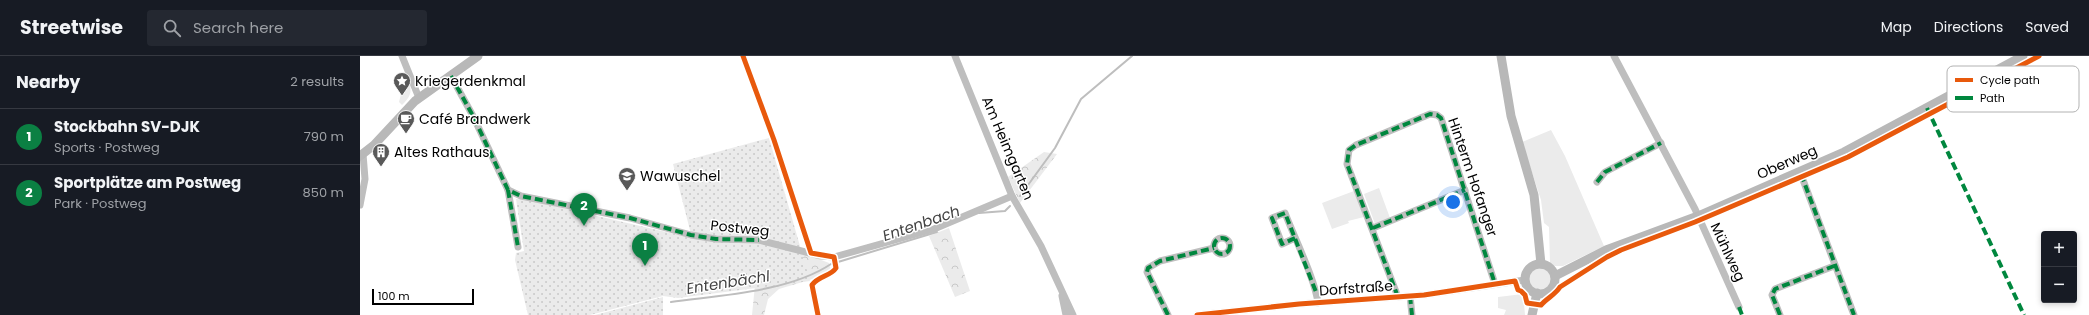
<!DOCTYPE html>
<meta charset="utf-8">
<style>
:root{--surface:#171b24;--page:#242831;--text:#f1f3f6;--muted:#9ea1a6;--line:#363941;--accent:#0b8043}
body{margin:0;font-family:Poppins,sans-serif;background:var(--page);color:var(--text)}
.controls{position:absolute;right:12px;bottom:12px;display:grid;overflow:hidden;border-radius:4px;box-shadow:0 2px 6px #0003}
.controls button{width:36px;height:36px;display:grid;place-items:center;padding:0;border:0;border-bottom:1px solid var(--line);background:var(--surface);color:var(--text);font:20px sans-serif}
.scale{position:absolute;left:12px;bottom:10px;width:102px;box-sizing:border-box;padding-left:4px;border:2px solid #000;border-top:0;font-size:11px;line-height:14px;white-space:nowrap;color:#000;-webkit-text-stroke:3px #fff;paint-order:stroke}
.you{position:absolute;left:1093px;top:146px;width:14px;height:14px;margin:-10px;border:3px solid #fff;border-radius:50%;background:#1a73e8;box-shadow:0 0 0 6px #1a73e833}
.badge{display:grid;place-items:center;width:26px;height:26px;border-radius:50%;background:var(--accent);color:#fff;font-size:13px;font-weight:700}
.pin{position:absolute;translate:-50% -33px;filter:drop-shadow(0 1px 2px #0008)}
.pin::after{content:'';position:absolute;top:21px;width:14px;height:12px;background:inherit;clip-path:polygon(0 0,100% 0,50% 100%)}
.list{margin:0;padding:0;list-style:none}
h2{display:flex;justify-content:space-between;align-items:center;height:52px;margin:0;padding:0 16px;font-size:17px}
h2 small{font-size:13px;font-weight:400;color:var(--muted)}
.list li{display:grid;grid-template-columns:26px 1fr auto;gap:12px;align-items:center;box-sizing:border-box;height:56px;padding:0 16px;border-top:1px solid var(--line)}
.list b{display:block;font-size:15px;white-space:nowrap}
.list p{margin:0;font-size:13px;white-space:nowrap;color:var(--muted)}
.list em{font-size:13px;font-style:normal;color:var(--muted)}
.icon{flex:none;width:22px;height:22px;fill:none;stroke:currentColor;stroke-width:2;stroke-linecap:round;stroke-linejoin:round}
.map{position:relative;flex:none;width:1729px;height:259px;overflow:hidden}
header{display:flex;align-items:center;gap:24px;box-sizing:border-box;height:56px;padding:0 20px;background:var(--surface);border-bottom:1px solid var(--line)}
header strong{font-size:19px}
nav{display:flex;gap:22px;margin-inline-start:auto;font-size:14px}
.search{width:280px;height:36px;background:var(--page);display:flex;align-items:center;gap:10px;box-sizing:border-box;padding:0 14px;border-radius:4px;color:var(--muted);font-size:15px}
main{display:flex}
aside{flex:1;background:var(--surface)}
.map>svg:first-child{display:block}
.grass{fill:#ebebeb}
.forest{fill:url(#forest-crowns)}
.park{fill:url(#park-dots)}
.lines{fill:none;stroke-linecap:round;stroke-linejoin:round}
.stream{stroke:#bebebe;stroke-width:2}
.street{stroke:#bebebe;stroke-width:7}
.secondary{stroke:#b8b8b8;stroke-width:9}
.quiet{stroke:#00873e;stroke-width:4;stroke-dasharray:8 4;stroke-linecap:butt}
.cycleway-casing{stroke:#fff;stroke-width:8}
.cycleway{stroke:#e8590c;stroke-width:5}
.labels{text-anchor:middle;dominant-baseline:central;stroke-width:3;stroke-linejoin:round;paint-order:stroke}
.poi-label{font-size:14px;fill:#000;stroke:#fff;text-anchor:start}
.street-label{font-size:14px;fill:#000;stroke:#fff}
.water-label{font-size:15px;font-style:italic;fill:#434343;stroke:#fff}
.key{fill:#fff;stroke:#b2b2b2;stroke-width:1}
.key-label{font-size:11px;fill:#000}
</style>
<header>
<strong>Streetwise</strong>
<div class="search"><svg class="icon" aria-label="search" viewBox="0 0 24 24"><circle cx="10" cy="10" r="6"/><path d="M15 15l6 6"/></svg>Search here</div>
<nav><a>Map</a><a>Directions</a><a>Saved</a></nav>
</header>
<main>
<aside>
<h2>Nearby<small>2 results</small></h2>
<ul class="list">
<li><span class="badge">1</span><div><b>Stockbahn SV-DJK</b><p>Sports · Postweg</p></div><em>790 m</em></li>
<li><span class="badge">2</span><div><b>Sportplätze am Postweg</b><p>Park · Postweg</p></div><em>850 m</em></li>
</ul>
</aside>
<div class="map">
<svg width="1729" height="259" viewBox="0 0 1729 259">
<defs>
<pattern id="forest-crowns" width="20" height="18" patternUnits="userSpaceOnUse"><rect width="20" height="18" fill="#ebebeb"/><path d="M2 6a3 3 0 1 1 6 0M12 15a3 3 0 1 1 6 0" fill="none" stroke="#c8c8c8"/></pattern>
<pattern id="park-dots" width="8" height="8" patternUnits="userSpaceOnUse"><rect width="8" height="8" fill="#ebebeb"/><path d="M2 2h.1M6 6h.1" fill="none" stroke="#c8c8c8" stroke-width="1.8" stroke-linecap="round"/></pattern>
</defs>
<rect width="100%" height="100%" fill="#fff"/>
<g class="grass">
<path d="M44,26H49C53,37 49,42 42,49L39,46Z"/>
<path d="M1191,74L1205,100L1244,190L1203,210H1195L1190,207L1189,171L1184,167L1181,144L1162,86Z"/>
<path d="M1019,132L1030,162L1015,168L1004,138Z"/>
<path d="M994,135L1004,161L988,165L989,167L972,173L962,147Z"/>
<circle cx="1180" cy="223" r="11"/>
<path d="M1163,238L1165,259H1144L1146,254L1138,252V241Z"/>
</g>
<g class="forest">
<path d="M684,96L697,98L660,147L648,121Z"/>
<path d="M589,172L610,235L595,241L569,180Z"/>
<path d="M446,198L469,207L471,215L456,222L419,233L408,243L404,259H392L395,229L434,201Z"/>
</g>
<g class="park">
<path d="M409,82L450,225L318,242L303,240L230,259H168L155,204L156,197L164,195L156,143L168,144L332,182L313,108Z"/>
<path d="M303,241V259H235Z"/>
</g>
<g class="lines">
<g class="stream">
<path d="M660,140L695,92L721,43L772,0"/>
<path d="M619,157L645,155L650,150"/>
<path d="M478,206L577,176"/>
<path d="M311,246C361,239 429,236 471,208"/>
</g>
<g class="street">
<path d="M42,0L59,42"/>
<path d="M595,0L652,140L681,190L713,259"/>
<path d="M1254,0L1335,153L1379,251"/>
<path d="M91,20L113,60L148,134L161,140L270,162L331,179L356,183L399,184L461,200L474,201L574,173L652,140"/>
<path d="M1440,116L1494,259"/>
<path d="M1237,126L1245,116L1301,87"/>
<path d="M148,134L158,191"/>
<path d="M0,149L5,123L3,98"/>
<path d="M1013,172L1105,134"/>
<circle cx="862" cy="190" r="8"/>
<path d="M935,182L922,188L912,162L925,157C934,181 955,223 958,247"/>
<path d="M702,240L706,259"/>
<path d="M1050,240L1052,259"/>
<path d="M1038,241L987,108L989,94L996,89L1070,58L1077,59L1081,62L1135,228"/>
<path d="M808,259L787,216L788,212L800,205L854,192"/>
<path d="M837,259L939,248L1064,239L1165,224"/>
<path d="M1420,259L1412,239L1415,233L1474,210"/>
</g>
<g class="secondary">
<path d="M1141,0L1151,60L1174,139L1181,208"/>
<path d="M0,100L14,89L55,45L118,0"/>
<circle cx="1180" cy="223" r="15"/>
<path d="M1195,220L1246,194L1338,160L1484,96L1663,0"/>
<path d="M1172,259L1177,237"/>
</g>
<g class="quiet">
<path d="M91,20L113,60L148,134L161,140L270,162L331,179L356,183L399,184"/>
<path d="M1567,52L1664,259"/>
<path d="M1441,118L1494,259"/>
<path d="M1237,126L1245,116L1301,87"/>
<path d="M148,134L158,191"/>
<path d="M1013,172L1105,134"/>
<circle cx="862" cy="190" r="8"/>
<path d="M935,182L922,188L912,162L925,157L956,236"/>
<path d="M1050,240L1052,259"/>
<path d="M1038,241L987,108L989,94L996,89L1070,58L1077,59L1081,62L1135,228"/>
<path d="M1379,251L1382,259"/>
<path d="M808,259L787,216L788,212L800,205L854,192"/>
<path d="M1420,259L1412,239L1415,233L1474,210"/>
</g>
<defs>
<g id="cycleway">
<path d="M383,0L414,84L451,197L474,201L476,212C471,220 458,220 452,229L458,259"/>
<path d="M837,259L939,248L1064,239L1155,225L1158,234L1161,235L1165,239L1167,247L1181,249C1187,242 1195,239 1200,231L1247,201L1261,194L1335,166L1488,101L1679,0"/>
</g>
</defs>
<use href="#cycleway" class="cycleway-casing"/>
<use href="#cycleway" class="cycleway"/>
</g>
<defs>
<symbol id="sight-pin" viewBox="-11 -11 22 30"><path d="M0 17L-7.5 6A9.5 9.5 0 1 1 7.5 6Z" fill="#595959" stroke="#fff"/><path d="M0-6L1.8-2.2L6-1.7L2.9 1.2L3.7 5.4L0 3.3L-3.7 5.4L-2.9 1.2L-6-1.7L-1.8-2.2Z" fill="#fff"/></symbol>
<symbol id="cafe-pin" viewBox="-11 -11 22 30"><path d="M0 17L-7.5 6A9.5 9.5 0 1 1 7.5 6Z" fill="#595959" stroke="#fff"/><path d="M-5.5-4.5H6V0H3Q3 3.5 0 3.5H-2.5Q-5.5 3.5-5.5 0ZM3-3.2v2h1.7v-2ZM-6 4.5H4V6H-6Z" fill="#fff"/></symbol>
<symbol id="building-pin" viewBox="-11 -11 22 30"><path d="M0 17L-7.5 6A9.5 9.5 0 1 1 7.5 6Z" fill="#595959" stroke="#fff"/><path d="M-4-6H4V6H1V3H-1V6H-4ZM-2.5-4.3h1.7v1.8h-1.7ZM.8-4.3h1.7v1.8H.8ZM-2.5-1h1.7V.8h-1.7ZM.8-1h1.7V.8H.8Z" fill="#fff"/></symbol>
<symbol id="school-pin" viewBox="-11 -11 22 30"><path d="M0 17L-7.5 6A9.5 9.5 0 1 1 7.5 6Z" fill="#595959" stroke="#fff"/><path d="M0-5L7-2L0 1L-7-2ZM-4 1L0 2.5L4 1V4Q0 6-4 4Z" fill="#fff"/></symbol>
</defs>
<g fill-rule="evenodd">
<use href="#sight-pin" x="32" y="15" width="20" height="27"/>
<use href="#cafe-pin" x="36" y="53" width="20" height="27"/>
<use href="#building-pin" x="11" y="86" width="20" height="27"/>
<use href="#school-pin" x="257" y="110" width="20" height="27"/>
</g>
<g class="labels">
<g class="poi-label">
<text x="55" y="25">Kriegerdenkmal</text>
<text x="59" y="63">Café Brandwerk</text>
<text x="34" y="96">Altes Rathaus</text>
<text x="280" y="120">Wawuschel</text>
</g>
<g class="street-label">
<text transform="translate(648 92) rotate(67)">Am Heimgarten</text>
<text transform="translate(1427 106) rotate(-24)">Oberweg</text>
<text transform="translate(1113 121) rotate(71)">Hinterm Hofanger</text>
<text transform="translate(380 172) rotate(6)">Postweg</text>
<text transform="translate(1368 196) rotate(65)">Mühlweg</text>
<text transform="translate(996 232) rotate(-4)">Dorfstraße</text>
</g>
<g class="water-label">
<text transform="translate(561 167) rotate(-19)">Entenbach</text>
<text transform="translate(368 226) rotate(-9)">Entenbächl</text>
</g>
</g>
<rect x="1587" y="10" width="132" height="46" rx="6" class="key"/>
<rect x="1595" y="22" width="18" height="4" fill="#e8590c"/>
<rect x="1595" y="40" width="18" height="4" fill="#00873e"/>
<g class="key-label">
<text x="1620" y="28">Cycle path</text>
<text x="1620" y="46">Path</text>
</g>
</svg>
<div class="controls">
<button>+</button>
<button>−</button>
</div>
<div class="scale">100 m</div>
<div class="you"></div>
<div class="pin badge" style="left:285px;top:210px">1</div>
<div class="pin badge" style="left:224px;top:170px">2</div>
</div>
</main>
